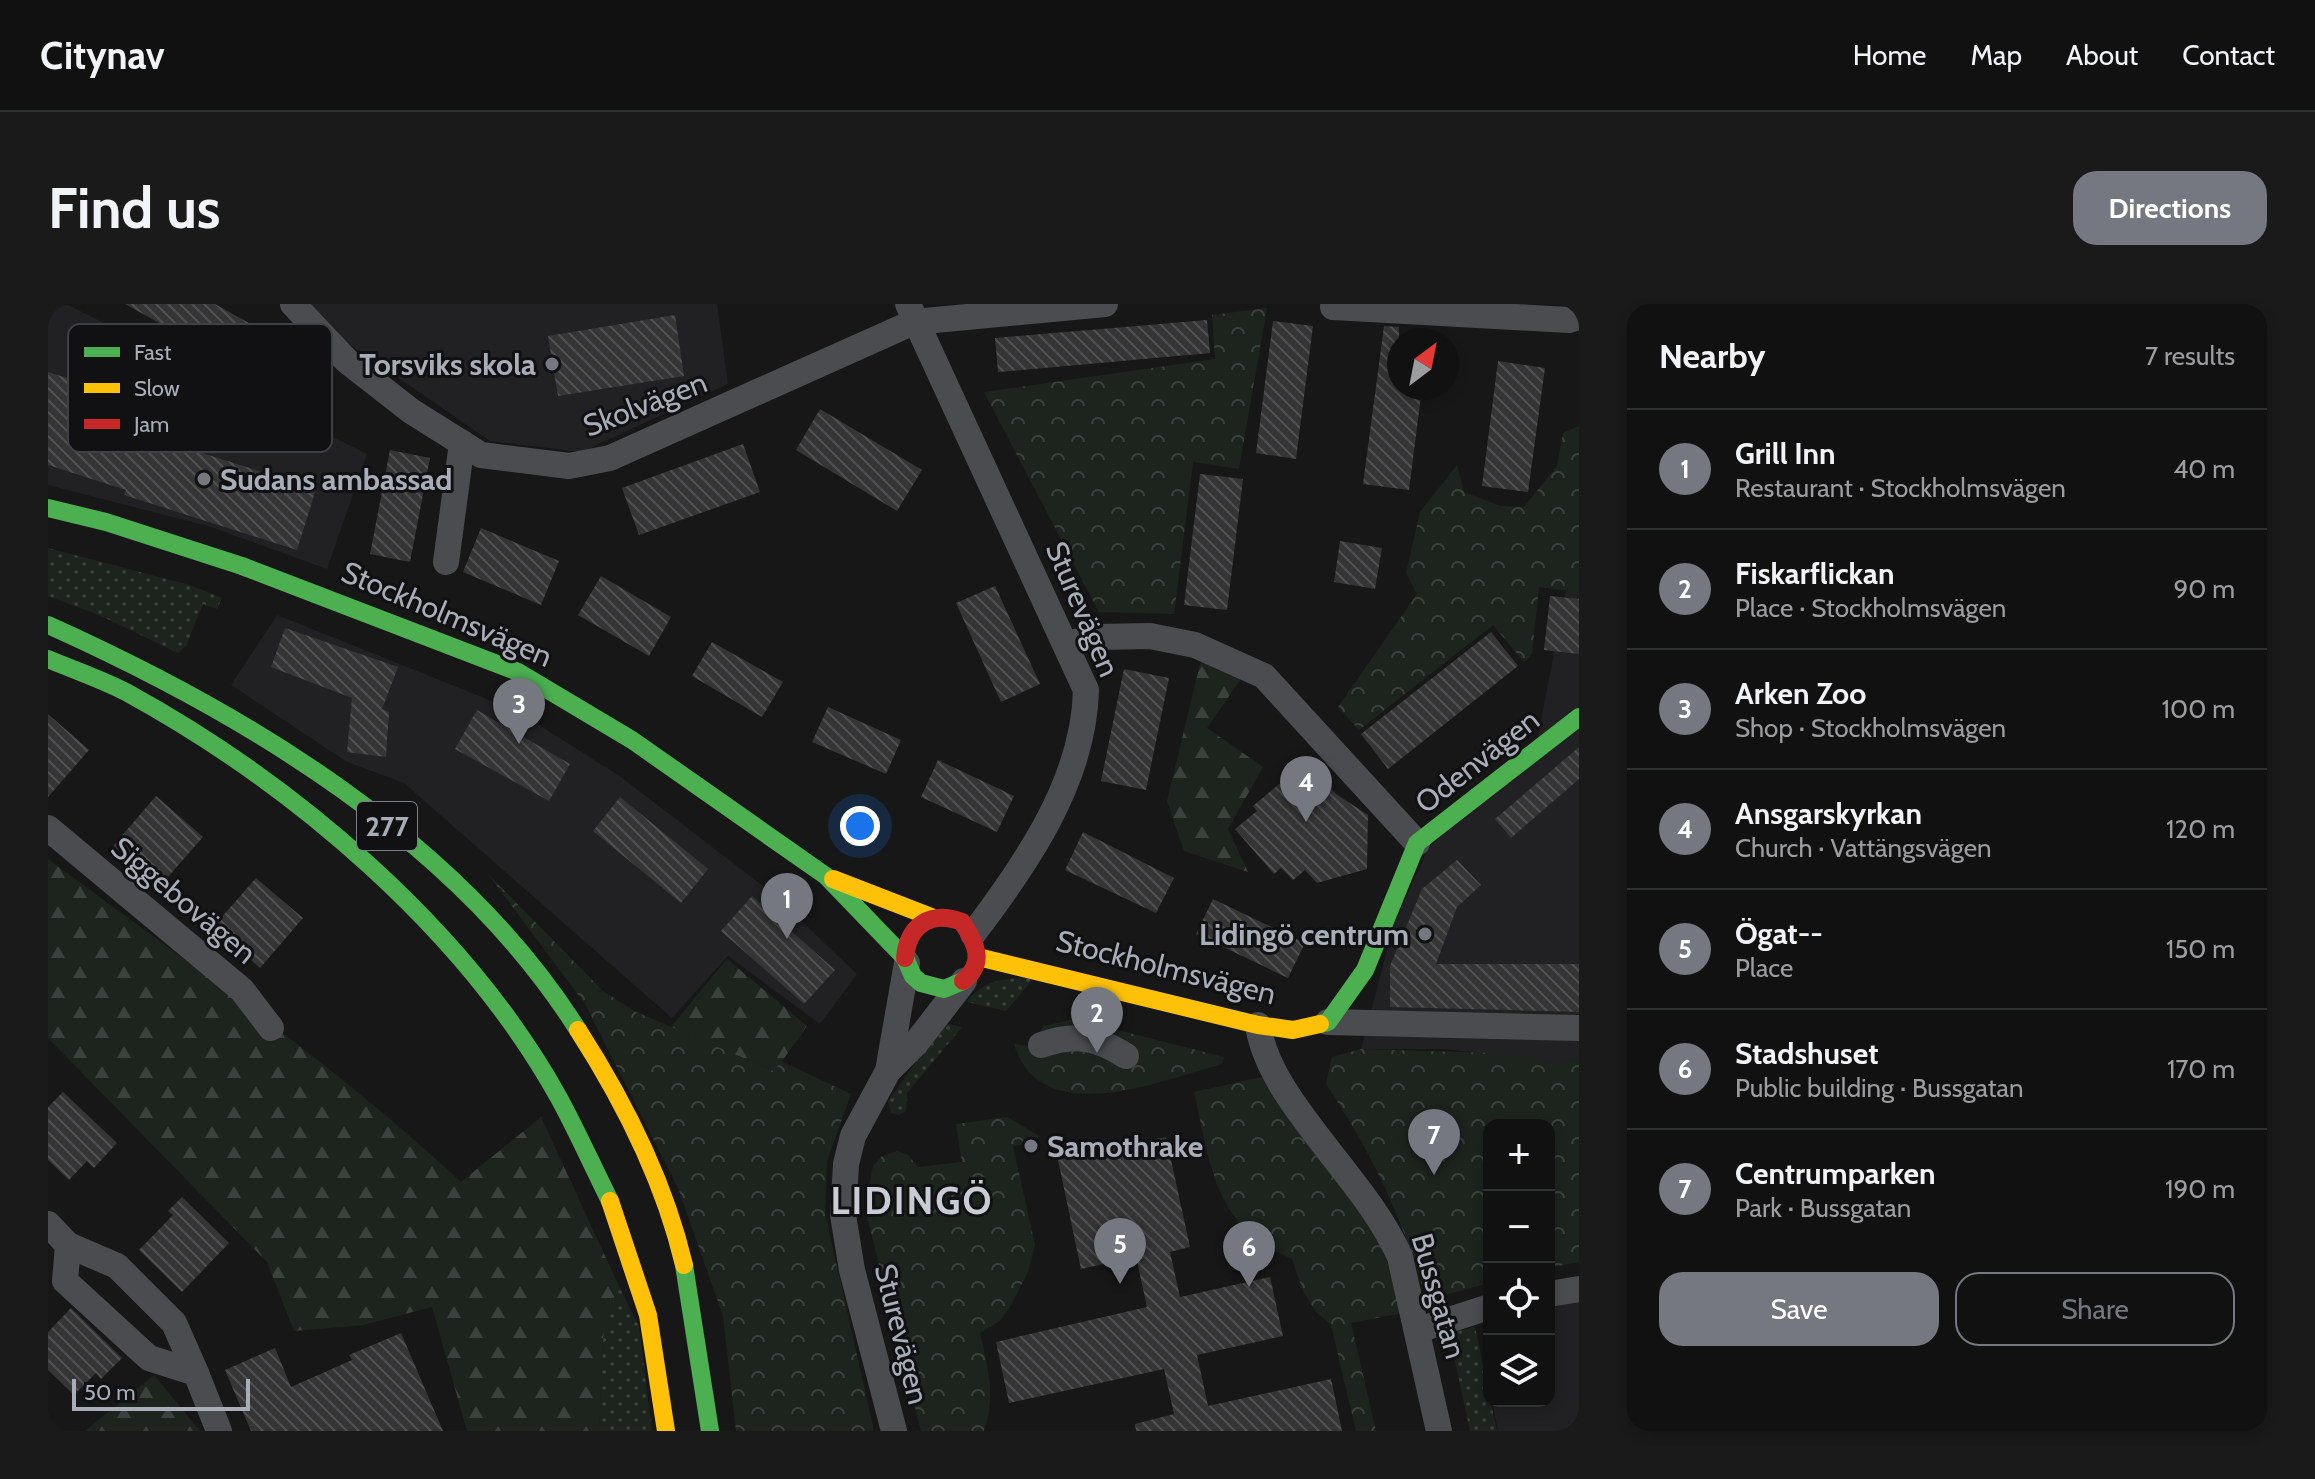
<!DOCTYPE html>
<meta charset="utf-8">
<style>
:root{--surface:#111;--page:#1a1a1a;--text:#f1f3f6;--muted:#9c9d9f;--line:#303131;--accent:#757880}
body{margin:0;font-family:Cabin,sans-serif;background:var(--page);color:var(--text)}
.controls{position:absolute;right:24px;bottom:24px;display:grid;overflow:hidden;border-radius:16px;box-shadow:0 4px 12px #0003}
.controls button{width:72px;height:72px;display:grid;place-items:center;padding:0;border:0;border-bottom:2px solid var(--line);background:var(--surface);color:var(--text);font:40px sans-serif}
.compass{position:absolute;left:1339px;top:24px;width:72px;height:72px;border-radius:50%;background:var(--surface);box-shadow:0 4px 12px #0003;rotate:32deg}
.scale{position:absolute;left:24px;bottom:20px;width:178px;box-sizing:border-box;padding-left:8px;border:4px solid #a8adb8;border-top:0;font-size:22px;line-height:28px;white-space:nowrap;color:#a8adb8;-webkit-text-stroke:6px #111113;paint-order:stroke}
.you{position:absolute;left:812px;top:522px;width:28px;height:28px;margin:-20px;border:6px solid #fff;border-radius:50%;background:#1a73e8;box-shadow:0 0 0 12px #1a73e833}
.badge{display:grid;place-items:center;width:52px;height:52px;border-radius:50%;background:var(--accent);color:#fff;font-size:26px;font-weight:700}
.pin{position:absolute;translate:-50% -66px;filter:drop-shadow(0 2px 4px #0008)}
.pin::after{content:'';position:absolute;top:42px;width:28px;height:24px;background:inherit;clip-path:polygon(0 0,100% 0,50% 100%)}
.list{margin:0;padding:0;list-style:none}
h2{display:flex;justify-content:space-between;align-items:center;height:104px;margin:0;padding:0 32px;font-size:34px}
h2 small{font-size:26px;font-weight:400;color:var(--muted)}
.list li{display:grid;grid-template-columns:52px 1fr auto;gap:24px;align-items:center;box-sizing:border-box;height:120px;padding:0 32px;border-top:2px solid var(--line)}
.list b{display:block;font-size:30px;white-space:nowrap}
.list p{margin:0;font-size:26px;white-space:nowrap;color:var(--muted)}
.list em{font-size:26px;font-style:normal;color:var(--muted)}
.actions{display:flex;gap:16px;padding:24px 32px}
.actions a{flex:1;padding:18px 0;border:2px solid var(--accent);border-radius:24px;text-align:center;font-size:28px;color:var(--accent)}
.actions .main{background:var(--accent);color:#fff}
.icon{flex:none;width:44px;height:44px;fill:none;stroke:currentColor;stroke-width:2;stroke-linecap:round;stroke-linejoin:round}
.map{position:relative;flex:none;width:1531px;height:1127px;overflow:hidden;border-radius:24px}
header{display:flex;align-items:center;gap:48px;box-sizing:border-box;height:112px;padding:0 40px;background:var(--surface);border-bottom:2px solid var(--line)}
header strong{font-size:38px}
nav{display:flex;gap:44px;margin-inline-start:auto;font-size:28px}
.intro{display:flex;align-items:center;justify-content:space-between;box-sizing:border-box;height:192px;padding:0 48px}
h1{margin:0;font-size:56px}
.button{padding:20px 36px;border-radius:24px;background:var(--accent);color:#fff;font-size:28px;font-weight:700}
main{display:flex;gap:48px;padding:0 48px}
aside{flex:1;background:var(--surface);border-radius:24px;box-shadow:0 4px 12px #0003}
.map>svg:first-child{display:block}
.built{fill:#212123}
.grass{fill:url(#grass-dots)}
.forest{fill:url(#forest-firs)}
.park{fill:url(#park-crowns)}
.building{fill:url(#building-back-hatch)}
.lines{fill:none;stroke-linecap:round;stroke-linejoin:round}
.street{stroke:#4b4c50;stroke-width:26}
.fast{stroke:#4caf50;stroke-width:18}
.slow{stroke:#ffc107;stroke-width:18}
.jam{stroke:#c62828;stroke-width:18}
.poi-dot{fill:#757880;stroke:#111113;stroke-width:3}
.labels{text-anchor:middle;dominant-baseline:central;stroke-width:6;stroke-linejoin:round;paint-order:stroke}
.shield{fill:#111113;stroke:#7b7e86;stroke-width:2}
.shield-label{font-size:28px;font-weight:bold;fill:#a8adb8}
.poi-label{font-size:30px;font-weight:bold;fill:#a8adb8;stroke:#111113;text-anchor:end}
.street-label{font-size:30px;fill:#a8adb8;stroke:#111113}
.district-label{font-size:38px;font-weight:bold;letter-spacing:2px;fill:#c9ccd4;stroke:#111113}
.key{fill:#111113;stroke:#3e4045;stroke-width:2}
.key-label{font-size:22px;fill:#a8adb8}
</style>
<header>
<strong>Citynav</strong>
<nav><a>Home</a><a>Map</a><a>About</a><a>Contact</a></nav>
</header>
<div class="intro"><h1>Find us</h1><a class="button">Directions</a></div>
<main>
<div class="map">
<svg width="1531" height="1127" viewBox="0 0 1531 1127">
<defs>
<pattern id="grass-dots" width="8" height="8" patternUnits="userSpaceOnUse" patternTransform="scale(2)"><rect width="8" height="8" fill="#1d241e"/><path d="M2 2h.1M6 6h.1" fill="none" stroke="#3b413d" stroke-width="1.8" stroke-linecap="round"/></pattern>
<pattern id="forest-firs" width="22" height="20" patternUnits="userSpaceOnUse" patternTransform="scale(2)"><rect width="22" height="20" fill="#1d241e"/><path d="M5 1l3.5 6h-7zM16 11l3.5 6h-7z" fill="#3b413d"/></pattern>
<pattern id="park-crowns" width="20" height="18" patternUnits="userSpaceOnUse" patternTransform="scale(2)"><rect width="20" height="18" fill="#1d241e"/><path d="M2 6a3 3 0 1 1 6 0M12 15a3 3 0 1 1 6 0" fill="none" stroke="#3b413d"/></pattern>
<pattern id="building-back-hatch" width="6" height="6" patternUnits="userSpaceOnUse" patternTransform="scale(2)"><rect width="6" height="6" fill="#353536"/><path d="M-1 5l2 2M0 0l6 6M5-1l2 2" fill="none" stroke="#4f5051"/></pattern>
</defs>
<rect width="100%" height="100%" fill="#171717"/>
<g class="built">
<path d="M0,0H18L319,150L279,265L163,223L0,181Z"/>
<path d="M262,0H669L680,80L534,148L442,137L301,40Z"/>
<path d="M1531,217V754L1504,761L1487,755L1395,745H1313L1346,620L1379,546L1490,433Z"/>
<path d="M229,311L469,407L573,473L724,589L809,670L772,720L680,652L624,714L356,479L299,458L183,381Z"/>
<path d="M1531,997V1127H1450L1444,1097H1501V1003Z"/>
</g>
<g class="grass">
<path d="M0,244L142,281L174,294L169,305L155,300L138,342L130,349L51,311L0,292Z"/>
<path d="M987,673L958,707L919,698C937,674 958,675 987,673Z"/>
<path d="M896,719L914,723L859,789L858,807L851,811L843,809L840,797Z"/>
<path d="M570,980L591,1023L604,1127H551L555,1033Z"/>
<path d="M1427,1023L1449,1127H1422L1401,1029Z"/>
</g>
<g class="forest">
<path d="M1154,352L1195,372L1159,424L1215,463L1180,525L1200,568L1136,547L1119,497Z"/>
<path d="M0,555C140,659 285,759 413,878L493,813L570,980L555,1033L551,1127H419L384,1003L315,1021L246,1027L219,958L0,734Z"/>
<path d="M679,655L759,722L727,767L622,724Z"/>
<path d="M106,1071L152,1127H37Z"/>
</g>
<g class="park">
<path d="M1219,4L1191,165L1145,158L1126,310L1051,308L936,88L1167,55L1164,11Z"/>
<path d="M1531,122V288L1491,283L1484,350L1476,358L1445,321L1311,426L1290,403L1369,290L1358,269L1372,208L1409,161L1416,188L1452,202L1476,203L1509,162L1515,129Z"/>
<path d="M440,570L554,686L586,707L726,767L733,757L803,790L779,857L777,909L826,1127H688L675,1012L630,884L537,700Z"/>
<path d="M1026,715L1176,753L1174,760C1113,776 993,828 966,740L981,742L996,722Z"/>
<path d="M1313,745L1446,749L1480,752L1504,761L1531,754V958L1501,964V821H1441V979L1378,996C1357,918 1323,847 1278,780L1284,753Z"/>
<path d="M1214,773C1252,828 1302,878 1331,939C1342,961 1347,986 1354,1009L1303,1019L1328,1127H1308L1283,1021L1268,1008L1255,987L1244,955C1232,949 1217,943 1206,934C1163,898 1158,839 1146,788Z"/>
<path d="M960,813L991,832L987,838L965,842L987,941L980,968L963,1001L952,1017L932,1029C940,1064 948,1092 936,1127H873L817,905L825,862L833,853L849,847L860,851L870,863L914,858L908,820Z"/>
</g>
<g class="building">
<path d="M77,0H167L249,46L228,84Z"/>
<path d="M627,11L636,72L510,92L500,32Z"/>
<path d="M1159,16L1162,49L950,68L947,34Z"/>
<path d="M1225,17L1265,22L1248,155L1208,149Z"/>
<path d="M1336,22L1351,23V84H1374L1361,186L1315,180Z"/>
<path d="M1450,57L1497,64L1480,188L1434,182Z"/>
<path d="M0,68L76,92L71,108L101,118L97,131L268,185L249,246L76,191L78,186L0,161Z"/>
<path d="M772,105L874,166L849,207L748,146Z"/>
<path d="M695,140L712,188L591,231L574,184Z"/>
<path d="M342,146L382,154L362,258L322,250Z"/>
<path d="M1152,170L1195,175L1179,306L1136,301Z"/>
<path d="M433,224L511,257L493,301L415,268Z"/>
<path d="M1292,237L1334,244L1327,285L1286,278Z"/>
<path d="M553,272L623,313L601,352L530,311Z"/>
<path d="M947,282L992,380L953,398L908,299Z"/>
<path d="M1502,292L1531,295V350L1496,346Z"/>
<path d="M237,324L350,363L334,405L341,408L338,453L299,448L304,394L223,363Z"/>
<path d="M1443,328L1470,362L1340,465L1313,430Z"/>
<path d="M664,338L735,378L714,413L644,372Z"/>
<path d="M1076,365L1121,374L1098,486L1053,477Z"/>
<path d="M780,403L853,436L838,470L764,438Z"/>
<path d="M429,406L522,460L501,497L407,445Z"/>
<path d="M0,410L41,446L0,493Z"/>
<path d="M1531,443V475L1463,534L1447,515Z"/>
<path d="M890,456L966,492L949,528L873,493Z"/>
<path d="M1260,456L1288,490L1320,511L1319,565L1269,579L1257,566L1245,576L1233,564L1226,570L1187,525L1209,507L1205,502Z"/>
<path d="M108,492L155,533L112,582L65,542Z"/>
<path d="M572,493L660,565L633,599L545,527Z"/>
<path d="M1035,528L1126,574L1108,609L1017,566Z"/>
<path d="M1409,556L1433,581L1409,603L1388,660H1531V708L1342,703V662L1374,585Z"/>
<path d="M208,574L255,614L212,664L165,623Z"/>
<path d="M704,592L787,666L756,700L673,627Z"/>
<path d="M1165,595L1257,639L1240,674L1148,630Z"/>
<path d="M15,788L69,839L46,864L39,857L21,876L0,856V803Z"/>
<path d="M1118,833L1142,943L1122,948L1132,993L1222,973L1235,1032L1149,1051L1160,1102L1283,1075L1294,1127H1088L1087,1120L1126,1110L1116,1065L961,1099L948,1038L1099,1003L1088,953L1033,965L1010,856Z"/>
<path d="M134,893L181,939L134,988L91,946L125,911L120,907Z"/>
<path d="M23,1004L74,1054L53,1075L48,1069L26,1091L0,1066V1028Z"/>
<path d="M353,1029L395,1127H203L177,1066L227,1044L243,1083L304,1056L301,1051Z"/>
</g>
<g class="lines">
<g class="street">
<path d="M245,0L299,57L363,107L433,151L521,162L562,154L866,18L1057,0"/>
<path d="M860,0L1038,386C1036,477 978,560 925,630"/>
<path d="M1285,3L1521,16L1531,13"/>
<path d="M398,258L414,139"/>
<path d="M1019,340L1050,333L1102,332L1147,341L1216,372L1369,539"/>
<path d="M0,524L194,686L223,724"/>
<path d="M1280,718L1531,724"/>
<path d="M1210,721C1221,798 1318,874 1352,953L1391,1127"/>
<path d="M993,741C1028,729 1048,733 1078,752"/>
<path d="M840,767L859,659"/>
<path d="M0,920L20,941L17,977L101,1054L148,1069L171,1127"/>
<path d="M20,941L69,962L126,1019L148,1069"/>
<path d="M1501,990L1531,985"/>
<path d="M1370,1026L1441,1003"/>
<path d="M846,1127L804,966L795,911L798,860L805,832L840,767L868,739L916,677"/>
</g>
<g class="fast">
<path d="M0,204L58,218L194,262L470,368L584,436L778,572L857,654L865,672L873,679L896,685L915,677"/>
<path d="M0,321C198,410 411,537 530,726"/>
<path d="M0,355C26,366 53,375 78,388C246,480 417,625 511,794C529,827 545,863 562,897"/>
<path d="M1272,720L1280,718L1317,666L1369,539L1531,413"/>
<path d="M636,961L662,1127"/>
</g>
<g class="slow">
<path d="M785,575L883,613"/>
<path d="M930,653L1210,721L1245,726L1272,720"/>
<path d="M530,726C577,799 616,876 636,961"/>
<path d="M562,897L600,1011L618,1127"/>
</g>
<path class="jam" d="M857,654C860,621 883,606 914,618C928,639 938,659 915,677"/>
</g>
<g class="poi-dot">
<circle cx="504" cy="60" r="8"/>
<circle cx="156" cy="175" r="8"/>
<circle cx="1377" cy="630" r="8"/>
<circle cx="983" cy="842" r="8"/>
</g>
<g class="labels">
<rect class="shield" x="309" y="498" width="60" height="48" rx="6"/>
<g class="shield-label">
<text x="339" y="522">277</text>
</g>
<g class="poi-label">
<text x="488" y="60">Torsviks skola</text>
<text x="172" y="175" text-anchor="start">Sudans ambassad</text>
<text x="1361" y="630">Lidingö centrum</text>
<text x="999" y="842" text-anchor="start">Samothrake</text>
</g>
<g class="street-label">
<text transform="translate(597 100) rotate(-21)">Skolvägen</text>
<text transform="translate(1035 305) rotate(67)">Sturevägen</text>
<text transform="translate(399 310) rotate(23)">Stockholmsvägen</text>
<text transform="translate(1429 457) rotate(-38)">Odenvägen</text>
<text transform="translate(136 596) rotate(40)">Siggebovägen</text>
<text transform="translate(1118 663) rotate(14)">Stockholmsvägen</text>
<text transform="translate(1391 992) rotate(74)">Bussgatan</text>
<text transform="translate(854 1030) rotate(76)">Sturevägen</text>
</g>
<g class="district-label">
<text x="864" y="896">LIDINGÖ</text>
</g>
</g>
<rect x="20" y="20" width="264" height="128" rx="12" class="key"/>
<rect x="36" y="43" width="36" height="10" fill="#4caf50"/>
<rect x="36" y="79" width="36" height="10" fill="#ffc107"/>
<rect x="36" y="115" width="36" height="10" fill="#c62828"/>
<g class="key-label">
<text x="86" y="56">Fast</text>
<text x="86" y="92">Slow</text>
<text x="86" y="128">Jam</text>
</g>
</svg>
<div class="controls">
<button>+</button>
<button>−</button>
<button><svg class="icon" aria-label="locate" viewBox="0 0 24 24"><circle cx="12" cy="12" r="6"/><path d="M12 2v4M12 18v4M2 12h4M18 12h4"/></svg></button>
<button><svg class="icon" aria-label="layers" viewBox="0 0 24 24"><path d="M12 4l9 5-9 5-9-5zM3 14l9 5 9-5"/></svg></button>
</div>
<svg class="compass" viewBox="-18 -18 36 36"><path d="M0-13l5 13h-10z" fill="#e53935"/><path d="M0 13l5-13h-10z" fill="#9c9d9f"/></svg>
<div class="scale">50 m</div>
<div class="you"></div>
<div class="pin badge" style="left:739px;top:635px">1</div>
<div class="pin badge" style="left:1049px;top:749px">2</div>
<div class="pin badge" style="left:471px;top:440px">3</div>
<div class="pin badge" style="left:1258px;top:518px">4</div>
<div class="pin badge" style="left:1072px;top:980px">5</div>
<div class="pin badge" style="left:1201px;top:983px">6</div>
<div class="pin badge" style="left:1386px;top:871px">7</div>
</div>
<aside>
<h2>Nearby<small>7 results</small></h2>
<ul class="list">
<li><span class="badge">1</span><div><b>Grill Inn</b><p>Restaurant · Stockholmsvägen</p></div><em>40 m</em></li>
<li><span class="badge">2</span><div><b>Fiskarflickan</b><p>Place · Stockholmsvägen</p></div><em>90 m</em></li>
<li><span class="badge">3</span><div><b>Arken Zoo</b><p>Shop · Stockholmsvägen</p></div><em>100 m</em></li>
<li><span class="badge">4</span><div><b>Ansgarskyrkan</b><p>Church · Vattängsvägen</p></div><em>120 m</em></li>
<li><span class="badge">5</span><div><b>Ögat--</b><p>Place</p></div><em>150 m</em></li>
<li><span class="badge">6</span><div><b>Stadshuset</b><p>Public building · Bussgatan</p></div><em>170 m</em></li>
<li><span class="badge">7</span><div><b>Centrumparken</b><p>Park · Bussgatan</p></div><em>190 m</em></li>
</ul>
<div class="actions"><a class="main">Save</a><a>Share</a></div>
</aside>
</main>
